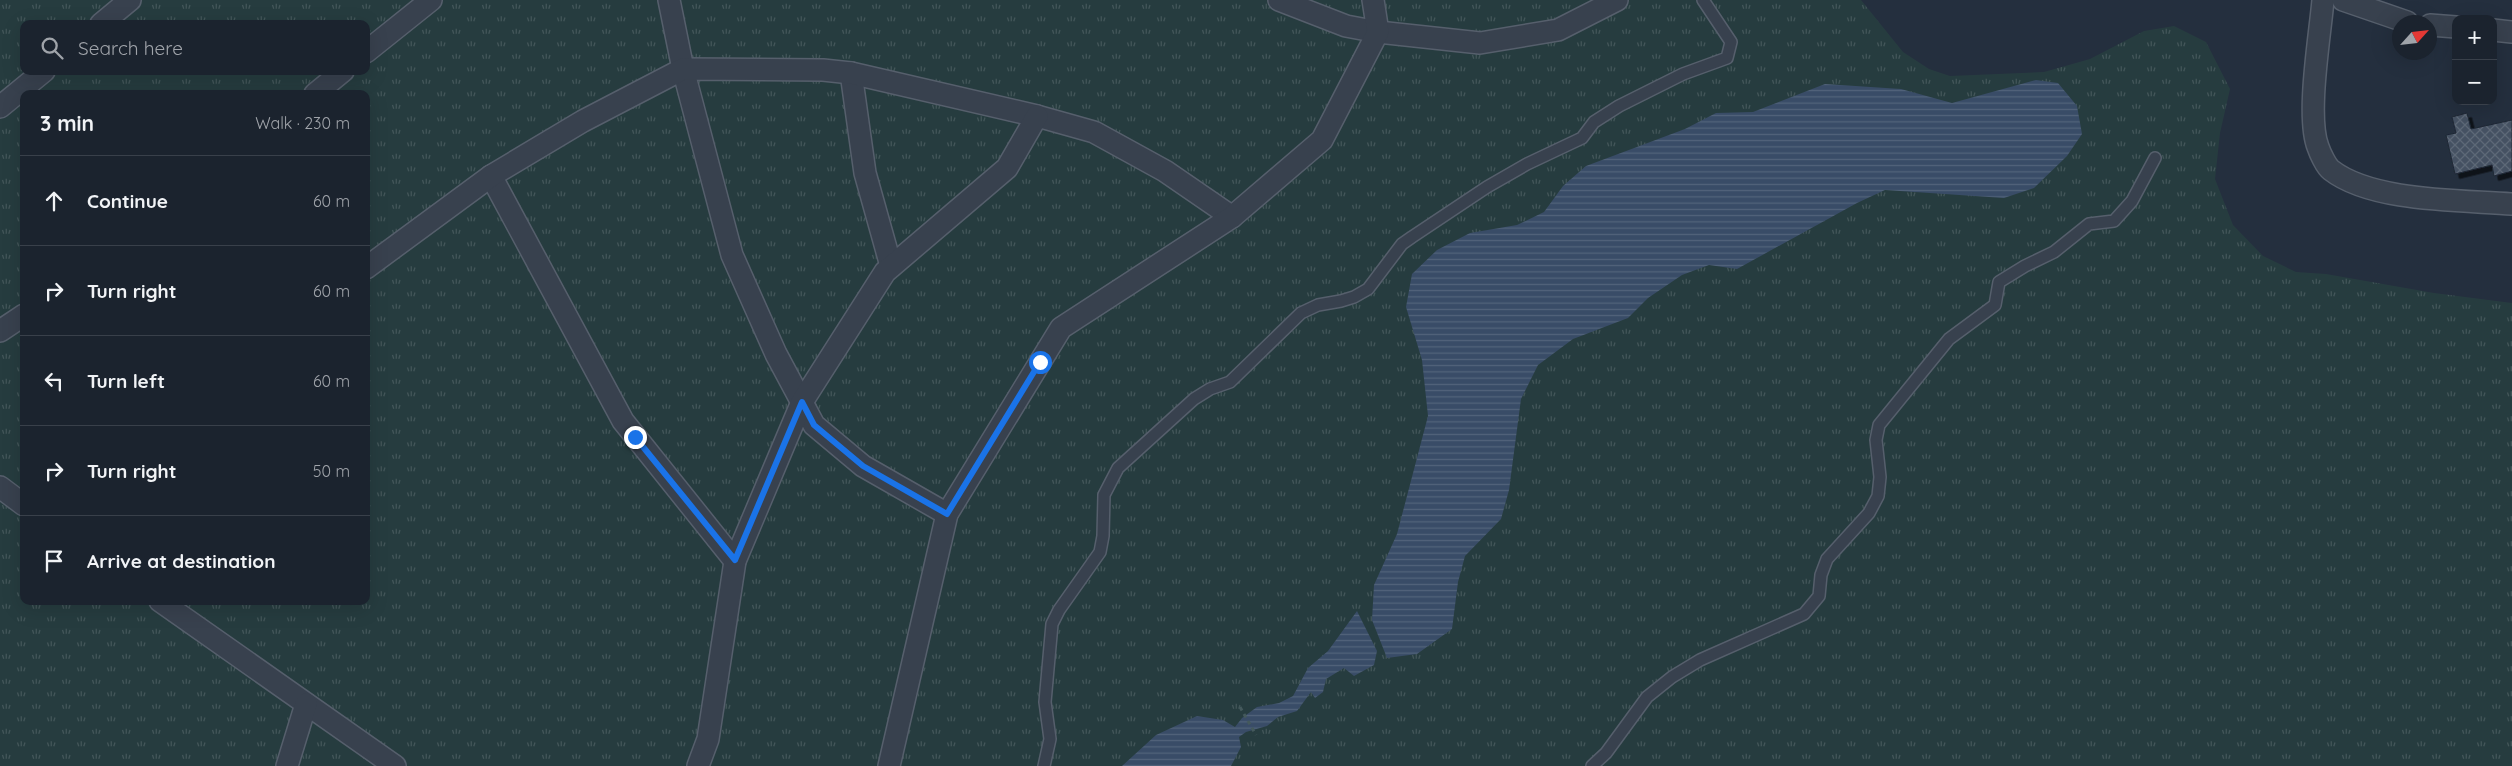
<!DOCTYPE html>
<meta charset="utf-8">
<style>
:root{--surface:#1b232e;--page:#242b36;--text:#f1f3f6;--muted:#a0a4aa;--line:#39404a}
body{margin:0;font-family:Quicksand,sans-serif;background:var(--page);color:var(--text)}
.controls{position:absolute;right:15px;top:15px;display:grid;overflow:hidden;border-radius:10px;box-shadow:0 5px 20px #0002}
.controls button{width:45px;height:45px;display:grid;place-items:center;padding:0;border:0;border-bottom:1px solid var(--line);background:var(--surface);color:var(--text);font:25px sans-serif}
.compass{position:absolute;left:2392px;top:15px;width:45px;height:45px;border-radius:50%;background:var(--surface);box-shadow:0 5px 20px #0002;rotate:63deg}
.stop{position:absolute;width:15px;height:15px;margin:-11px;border:4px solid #1a73e8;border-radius:50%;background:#fff}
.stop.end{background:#1a73e8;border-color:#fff;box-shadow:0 1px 5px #0008}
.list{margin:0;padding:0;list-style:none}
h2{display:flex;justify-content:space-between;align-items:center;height:65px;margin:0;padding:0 20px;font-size:21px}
h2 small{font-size:16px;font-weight:400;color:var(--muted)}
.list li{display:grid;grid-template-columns:32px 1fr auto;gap:15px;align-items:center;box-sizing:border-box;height:90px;padding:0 20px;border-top:1px solid var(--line)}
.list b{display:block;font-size:19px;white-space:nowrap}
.list em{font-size:16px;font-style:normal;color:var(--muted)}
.icon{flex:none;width:28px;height:28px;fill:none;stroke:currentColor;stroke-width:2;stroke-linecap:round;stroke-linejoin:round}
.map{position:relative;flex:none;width:2512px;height:766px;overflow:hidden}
.search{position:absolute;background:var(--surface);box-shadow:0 5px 20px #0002;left:20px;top:20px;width:350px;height:55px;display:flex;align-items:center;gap:12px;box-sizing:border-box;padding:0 18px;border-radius:10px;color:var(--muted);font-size:19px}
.panel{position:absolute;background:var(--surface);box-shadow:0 5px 20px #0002;left:20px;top:90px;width:350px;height:515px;border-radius:10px}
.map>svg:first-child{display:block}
.grass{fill:url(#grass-tufts);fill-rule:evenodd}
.water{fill:url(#water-rules)}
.building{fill:url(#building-cross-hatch);stroke:#1f2835;filter:url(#shadow)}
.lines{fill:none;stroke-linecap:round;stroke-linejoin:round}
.service-casing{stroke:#565f6c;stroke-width:14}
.minor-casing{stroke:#565f6c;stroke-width:24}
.path{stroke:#44595c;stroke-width:3;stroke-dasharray:4 4;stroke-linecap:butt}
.service{stroke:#38414e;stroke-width:11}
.minor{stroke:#38414e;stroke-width:21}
.route{stroke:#1a73e8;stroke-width:6}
</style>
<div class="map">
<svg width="2512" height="766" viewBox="0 0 2512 766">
<defs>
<pattern id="grass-tufts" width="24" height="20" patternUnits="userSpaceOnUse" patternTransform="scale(1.25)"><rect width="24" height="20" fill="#263c3f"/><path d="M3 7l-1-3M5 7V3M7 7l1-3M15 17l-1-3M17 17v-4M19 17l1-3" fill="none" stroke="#435659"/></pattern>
<pattern id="water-rules" width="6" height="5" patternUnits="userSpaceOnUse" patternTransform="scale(1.25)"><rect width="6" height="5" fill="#394c67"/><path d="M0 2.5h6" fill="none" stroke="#53647b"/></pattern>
<pattern id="building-cross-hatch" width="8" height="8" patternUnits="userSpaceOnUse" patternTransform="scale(1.25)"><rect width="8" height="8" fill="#455162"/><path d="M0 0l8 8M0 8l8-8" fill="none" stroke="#5d6877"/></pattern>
<filter id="shadow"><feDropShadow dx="4.5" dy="4.5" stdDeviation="0" flood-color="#0009"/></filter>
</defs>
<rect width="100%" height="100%" fill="#242f3e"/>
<path class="grass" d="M0,0H1861L1903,52L1929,69L1950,76L2044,72L2090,59L2144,31L2174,26L2206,42L2230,89L2220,133L2215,179L2233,225L2263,256L2296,272L2326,274L2434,293L2512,303V766H0ZM24,24H366V71H24ZM24,94H366V601H24Z"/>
<g class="water">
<path d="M2036,80L2058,83L2077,106L2082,134L2067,156L2034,188L2004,198L1885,190L1857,203L1737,269L1709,265L1682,275L1648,298L1628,318L1573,339L1538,365L1521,399L1509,490L1501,519L1465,556L1458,582L1452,629L1417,654L1387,658L1372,620L1374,585L1397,534L1428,416L1422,360L1406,307L1412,274L1437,250L1470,233L1517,225L1544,212L1563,186L1586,166L1685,129L1716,113L1753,112L1825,84L1901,89L1952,103Z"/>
<path d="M1357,611L1377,651L1374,665L1354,676L1344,668L1326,679L1323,692L1315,698L1311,692L1297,711L1278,717L1267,726L1246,732L1239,737L1241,747L1231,766H1122L1156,735L1197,716L1223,720L1235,727L1242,718L1257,707L1279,703L1293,696L1308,668L1328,651Z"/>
</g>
<path class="building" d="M2467,113L2471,129L2512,120V171L2494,176L2492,165L2455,174L2446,135L2456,133L2452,117Z"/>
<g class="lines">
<defs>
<g id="service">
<path d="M1044,766L1050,739L1045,702L1052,624L1059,610L1100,552L1103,536L1104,495L1118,468L1194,399L1210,389L1230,382L1301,313L1318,305L1341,301L1354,297L1368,289L1402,244L1412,237L1487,187L1527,164L1582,138L1594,122L1619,106L1683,74L1727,58L1731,42L1703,0"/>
<path d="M1592,766L1606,753L1647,697L1672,677L1700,660L1804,614L1819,596L1821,575L1827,559L1869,513L1878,496L1880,477L1876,440L1879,425L1949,339L1995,305L1999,282L2025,266L2054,252L2089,224L2114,221L2132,201L2155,158"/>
</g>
<g id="minor">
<path d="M669,0L683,69L732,255L776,354L814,425L863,466L947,514"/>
<path d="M1279,0L1346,26L1378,32L1480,43L1558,30L1617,0"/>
<path d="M2323,0C2320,36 2306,116 2318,147C2320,153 2326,166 2331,170C2372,202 2461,200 2512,204"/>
<path d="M2343,0L2407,22"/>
<path d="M101,24L130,0"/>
<path d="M2430,25L2456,27"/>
<path d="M2493,30L2512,32"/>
<path d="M366,52L431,0"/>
<path d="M851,73L865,173L891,266"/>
<path d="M315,94L343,71"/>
<path d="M0,107L44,71"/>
<path d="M491,176L623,421L735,561"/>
<path d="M366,268L491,176L583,121L683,69L823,70L851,73L1037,116L1094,132L1165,171L1232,217"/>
<path d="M0,331L24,315"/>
<path d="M0,487L24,505"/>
<path d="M160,601L395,766"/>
<path d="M287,766L306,704"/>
<path d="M698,766L708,739L735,561L802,402L885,272L1007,168L1037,116"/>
<path d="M889,766L947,514L1061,328L1232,217L1322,140L1378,32L1373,0"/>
</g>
</defs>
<use href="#service" class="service-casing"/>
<use href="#minor" class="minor-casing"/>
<path class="path" d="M1240,707L1256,735"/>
<use href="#service" class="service"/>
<use href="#minor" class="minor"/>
</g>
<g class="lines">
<path class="route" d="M635,437L735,560L802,402L814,425L863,466L947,514L1040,362"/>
</g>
</svg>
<div class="controls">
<button>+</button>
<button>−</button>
</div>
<svg class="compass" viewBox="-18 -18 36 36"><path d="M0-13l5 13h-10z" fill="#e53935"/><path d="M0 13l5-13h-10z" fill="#a0a4aa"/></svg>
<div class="stop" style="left:1040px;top:362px"></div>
<div class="stop end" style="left:635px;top:437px"></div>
<div class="search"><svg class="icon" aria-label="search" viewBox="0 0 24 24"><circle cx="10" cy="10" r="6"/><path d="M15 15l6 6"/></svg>Search here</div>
<section class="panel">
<h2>3 min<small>Walk · 230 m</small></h2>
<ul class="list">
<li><svg class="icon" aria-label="ahead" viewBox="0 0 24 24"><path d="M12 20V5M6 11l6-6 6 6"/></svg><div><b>Continue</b></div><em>60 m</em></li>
<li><svg class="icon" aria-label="right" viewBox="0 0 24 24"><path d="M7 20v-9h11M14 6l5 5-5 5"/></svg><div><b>Turn right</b></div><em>60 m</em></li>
<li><svg class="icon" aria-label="left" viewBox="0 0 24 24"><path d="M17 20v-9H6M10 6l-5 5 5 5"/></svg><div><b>Turn left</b></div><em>60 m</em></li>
<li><svg class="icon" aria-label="right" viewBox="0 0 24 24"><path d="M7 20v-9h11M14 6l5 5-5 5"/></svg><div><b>Turn right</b></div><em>50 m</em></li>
<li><svg class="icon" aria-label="arrive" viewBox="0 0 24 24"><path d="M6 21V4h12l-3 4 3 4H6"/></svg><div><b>Arrive at destination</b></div></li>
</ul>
</section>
</div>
